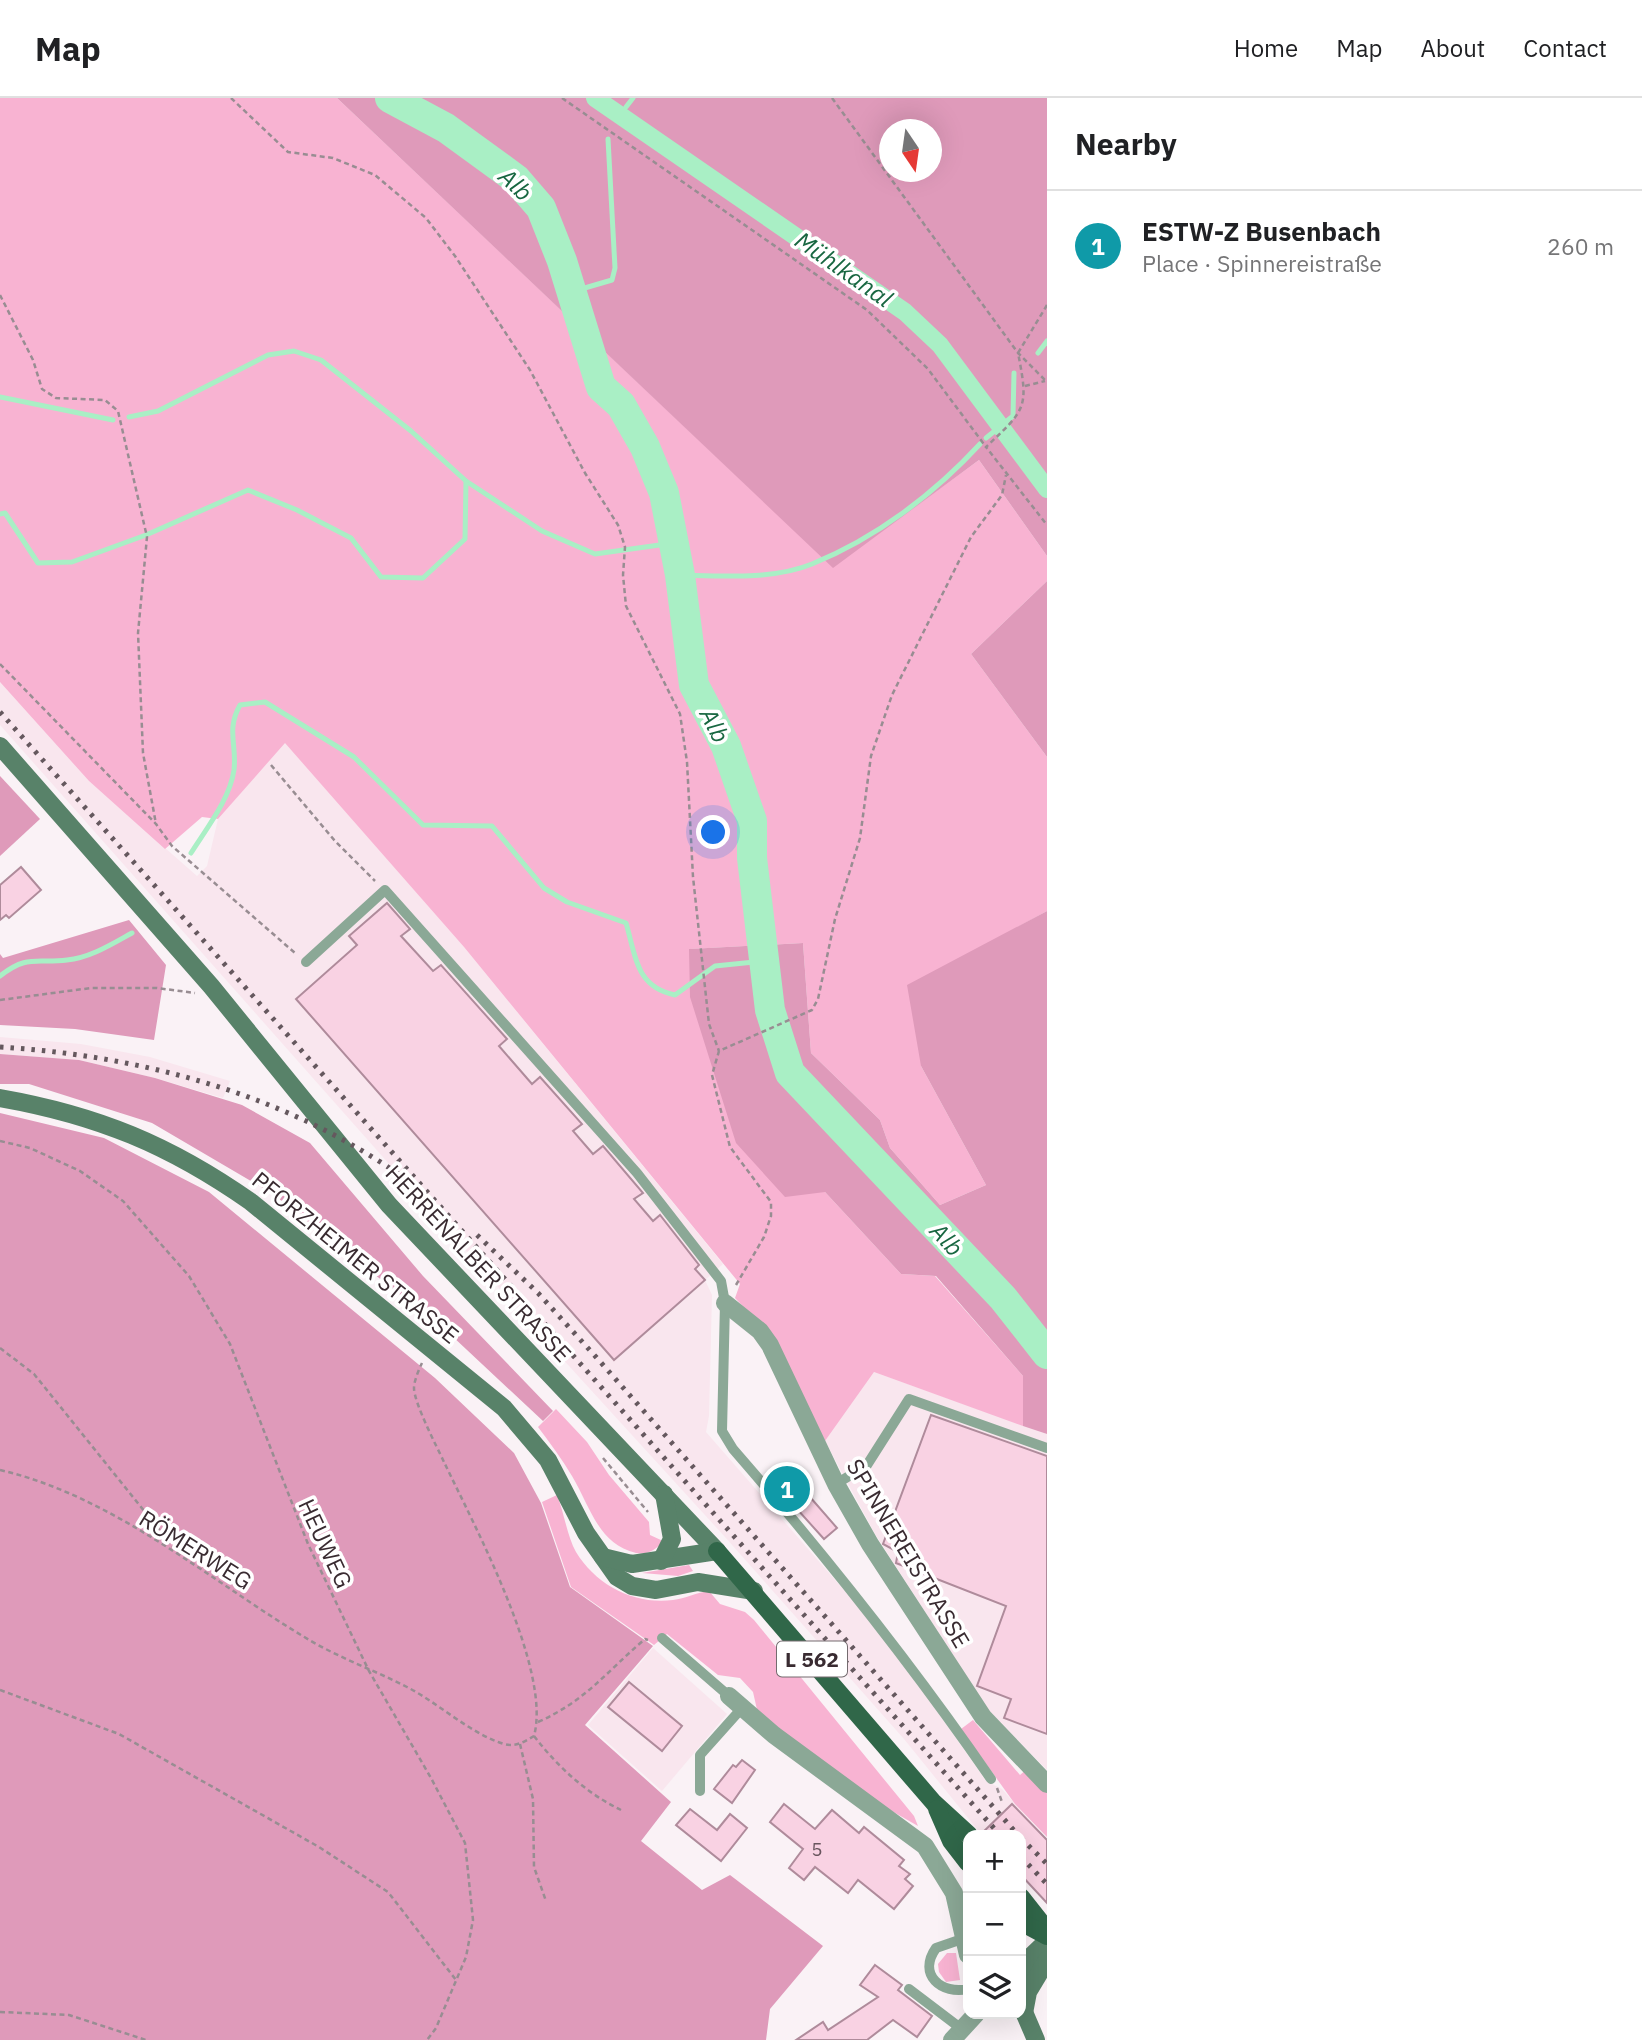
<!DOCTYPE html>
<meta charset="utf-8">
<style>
:root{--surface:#fff;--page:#f6f6f6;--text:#202124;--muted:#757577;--line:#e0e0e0;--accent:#0b8043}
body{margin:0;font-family:"IBM Plex Sans",sans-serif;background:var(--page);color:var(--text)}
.controls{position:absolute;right:21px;bottom:21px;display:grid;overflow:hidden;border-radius:14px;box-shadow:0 7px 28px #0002}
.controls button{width:63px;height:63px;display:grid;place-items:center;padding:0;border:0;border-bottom:2px solid var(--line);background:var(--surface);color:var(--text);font:35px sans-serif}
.compass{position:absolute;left:879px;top:21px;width:63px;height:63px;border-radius:50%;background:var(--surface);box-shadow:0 7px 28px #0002;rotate:167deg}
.you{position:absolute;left:714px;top:735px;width:24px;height:24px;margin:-18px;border:5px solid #fff;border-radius:50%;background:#1a73e8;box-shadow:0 0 0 10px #1a73e833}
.badge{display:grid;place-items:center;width:46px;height:46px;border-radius:50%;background:var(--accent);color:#fff;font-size:23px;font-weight:700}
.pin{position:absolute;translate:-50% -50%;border:4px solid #fff;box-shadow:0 2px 7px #0006}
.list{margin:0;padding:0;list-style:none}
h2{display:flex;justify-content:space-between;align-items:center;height:91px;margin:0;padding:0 28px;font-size:30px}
h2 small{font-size:23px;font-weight:400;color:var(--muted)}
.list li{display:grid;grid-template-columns:46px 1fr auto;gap:21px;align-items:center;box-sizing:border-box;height:112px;padding:0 28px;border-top:2px solid var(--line)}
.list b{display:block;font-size:26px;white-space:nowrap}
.list p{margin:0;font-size:23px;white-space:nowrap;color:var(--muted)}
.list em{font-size:23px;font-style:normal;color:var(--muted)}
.icon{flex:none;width:38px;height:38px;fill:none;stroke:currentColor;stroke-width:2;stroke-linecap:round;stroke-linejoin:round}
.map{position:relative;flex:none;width:1047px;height:1942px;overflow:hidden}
header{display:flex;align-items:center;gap:42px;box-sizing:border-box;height:98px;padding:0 35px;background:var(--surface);border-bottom:2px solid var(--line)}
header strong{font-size:33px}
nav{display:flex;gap:38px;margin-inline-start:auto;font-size:24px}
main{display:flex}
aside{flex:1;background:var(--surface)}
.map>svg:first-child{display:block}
.built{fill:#f9e6ee}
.green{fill:#f8b3d2}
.forest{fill:#df9aba;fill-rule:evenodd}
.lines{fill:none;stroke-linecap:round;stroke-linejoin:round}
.stream{stroke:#a9efc5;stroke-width:5}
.canal{stroke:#a9efc5;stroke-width:18}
.river{stroke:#a9efc5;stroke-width:30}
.building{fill:#f9d2e3;stroke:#af8b9b;stroke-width:2}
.path{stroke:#988d92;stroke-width:2.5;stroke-dasharray:5 3.5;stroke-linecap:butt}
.lane{stroke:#8ba896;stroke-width:10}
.street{stroke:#8ba896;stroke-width:18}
.secondary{stroke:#588269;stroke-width:18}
.primary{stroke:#306749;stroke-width:18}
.rail{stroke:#65585e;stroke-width:5;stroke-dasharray:3.5 7;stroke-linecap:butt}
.labels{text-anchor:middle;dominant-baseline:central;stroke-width:7;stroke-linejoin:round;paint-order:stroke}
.number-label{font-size:19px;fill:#69555e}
.shield{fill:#fff;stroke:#746b6f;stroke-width:2}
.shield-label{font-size:21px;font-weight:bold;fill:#392b31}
.street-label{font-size:23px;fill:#392b31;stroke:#fff}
.water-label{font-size:24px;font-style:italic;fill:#186741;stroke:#fff}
</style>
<header>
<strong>Map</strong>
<nav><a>Home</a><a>Map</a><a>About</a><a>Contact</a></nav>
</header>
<main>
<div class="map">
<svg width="1047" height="1942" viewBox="0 0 1047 1942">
<rect width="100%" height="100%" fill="#faf2f6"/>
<g class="built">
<path d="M0,584L89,683L197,778L207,768L218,721L285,644L464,849L723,1166L705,1182L712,1197L709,1318L706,1334L884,1538L986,1683L1002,1691L1047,1742V1805L1021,1777V1737L981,1736L904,1641L725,1439L538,1234L0,627Z"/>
<path d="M0,939L81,946L150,959L230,983L223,1000L155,980L79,962L0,956Z"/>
<path d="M874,1274L1047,1336V1672L989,1613L875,1436L825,1343Z"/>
<path d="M653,1550L727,1616L662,1693L588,1627Z"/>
</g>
<g class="green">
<path d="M0,0H337L833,469L979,362L1047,458V483L971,556L1047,659V813L989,845L921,968L986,1087L940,1107L890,1050L880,1022L811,955L803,845L690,851L825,1094L901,1176L935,1178L1023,1278V1328L874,1274L825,1343L772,1239L735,1200L740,1186L464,849L285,645L218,721L202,719L165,751L89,683L0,584Z"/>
<path d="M556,1311L587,1344L609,1377L649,1424L650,1437L663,1443C656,1452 648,1457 636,1455C598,1446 590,1408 572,1378C562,1361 550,1345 538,1329Z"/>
<path d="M557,1397C564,1414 567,1438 576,1454C596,1487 634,1507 673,1502C685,1501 697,1494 709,1493L720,1506L745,1514L754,1522L914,1718L918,1728L883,1708L758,1616L753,1594L740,1580L718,1577L667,1536L654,1547L571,1489L542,1404Z"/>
<path d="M689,1467L693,1473L678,1478L642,1475Z"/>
<path d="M973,1622L1020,1677L1027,1671L1047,1693V1739L1015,1706L961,1631Z"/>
<path d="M947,1855H956L960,1882L946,1884L939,1874L938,1866Z"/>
</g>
<g class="forest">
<path d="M337,0H1047V458L979,362L833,470ZM890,32H932V74H890Z"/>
<path d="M1047,483V659L971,556Z"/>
<path d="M0,678L40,721L0,758Z"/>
<path d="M1047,813V1336L1023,1328V1278L936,1178L901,1176L825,1094L785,1099L736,1045L690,899L689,851L803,845L811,955L880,1022L890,1050L940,1107L986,1087L921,968L907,887Z"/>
<path d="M129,822L166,867L154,942L75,931L0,927V856L3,860Z"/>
<path d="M0,956L79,962L155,980L242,1007L310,1045L423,1178L553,1313L543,1323L451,1237L273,1096L152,1025L29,986H0Z"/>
<path d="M0,1015L104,1040L209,1094L435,1280L514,1355L541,1405L570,1489L653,1548L585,1627L671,1704L641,1743L702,1792L730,1777L823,1848L770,1911L766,1942H0Z"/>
</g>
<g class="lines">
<g class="stream">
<path d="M626,9L633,0"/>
<path d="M571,194L612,182L615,170L608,41"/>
<path d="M1038,255L1047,243"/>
<path d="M0,299L113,322"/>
<path d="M129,319L158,313L268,257L294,253L321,262L411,333L466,383L542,433L595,456L674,445"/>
<path d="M986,340L1013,318L1014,275"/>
<path d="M0,416L5,415L38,465L72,464L146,437L248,392L297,412L351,440L381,479L423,480L465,441L466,383"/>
<path d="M680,477C721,478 773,482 812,466C876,440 934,396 980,346"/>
<path d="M191,755C206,731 230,701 234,672C237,646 226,632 240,607L265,604L354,659L423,727L492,728L544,790L567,804L626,825C636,859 636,889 675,897L715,868L765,863"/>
<path d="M0,878C28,856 36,866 67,862C90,860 112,846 132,835"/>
</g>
<path class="canal" d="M595,0L905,214L940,247L1047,391"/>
<path class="river" d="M390,0L446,30L516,81L541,110L562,163L601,289L621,307L645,349L664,395L680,477L694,587L726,648L752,723V760L770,912L790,975L1003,1200L1047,1256"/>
</g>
<g class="building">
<path d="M21,769L41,792L9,820L6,817L0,822V787Z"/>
<path d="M387,805L410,831L401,838L433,873L441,867L507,941L499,948L532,986L540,979L582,1026L573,1033L593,1056L603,1048L643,1095L634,1101L653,1123L660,1117L699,1167L695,1171L705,1182L614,1262L296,901L357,847L349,838Z"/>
<path d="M931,1317L1047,1358V1636L1004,1620L1011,1601L977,1588L1006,1508L896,1465L898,1454L883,1446Z"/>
<path d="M810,1399L837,1430L824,1441L797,1411Z"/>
<path d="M629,1584L682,1628L662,1653L608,1609Z"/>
<path d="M742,1662L755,1672L732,1705L714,1691L733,1667L736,1669Z"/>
<path d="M784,1706L815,1731L832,1712L859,1735L864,1729L904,1762L899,1768L910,1776L905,1781L913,1788L894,1811L858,1782L848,1795L815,1769L804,1782L789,1770L803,1751L770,1724Z"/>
<path d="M1012,1706L1047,1742V1805L1021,1777V1737H980Z"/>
<path d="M690,1711L717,1732L730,1716L747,1730L721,1763L676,1727Z"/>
<path d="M875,1867L902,1887L898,1892L932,1918L917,1939L893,1922L867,1942H796L823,1924L828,1932L878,1899L860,1887Z"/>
</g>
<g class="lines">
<g class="path">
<path d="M231,0L288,54L333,60L375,77L426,120L455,158L530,272L585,375L618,427L625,449L623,477L626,508L680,616L687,664L693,779L709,926L719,953"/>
<path d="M562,0L867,212L928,271L986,349"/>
<path d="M832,0L1018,255L1047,284"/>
<path d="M0,197L33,262L42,291L56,300L105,302L118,313L147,439L138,535L143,655L156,726"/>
<path d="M1047,207L1018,255C1029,310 1026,311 986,349L1047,427"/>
<path d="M1025,288L1045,283"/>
<path d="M0,566L156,726L172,748L295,855"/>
<path d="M271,667L335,743L375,783"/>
<path d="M0,902L91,890H157L195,895"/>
<path d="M0,1043L30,1050L80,1073L123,1103L189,1178L230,1246L308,1446L369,1573L431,1680L465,1745L473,1822L466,1859L436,1930L427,1942"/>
<path d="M736,1187L764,1139L771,1118V1104L730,1049L712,977L719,953L812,912L818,901L835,821L860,740L871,658L892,597L971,439L1002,397L1006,377"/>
<path d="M0,1250L34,1276L178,1455"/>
<path d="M603,1360L648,1414"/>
<path d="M0,1372C116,1399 211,1484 311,1543C342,1561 376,1573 407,1589C440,1606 469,1635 504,1646C516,1649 524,1644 534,1638C552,1572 474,1427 444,1364C437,1349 414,1305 414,1290C414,1283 419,1271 422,1265"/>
<path d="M0,1592L119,1636L319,1749L388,1794L456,1882"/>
<path d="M538,1624C587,1602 606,1574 645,1541L648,1542"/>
<path d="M534,1638C558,1669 586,1695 621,1712"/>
<path d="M520,1646L533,1701L534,1769L546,1803"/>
<path d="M997,1690L1002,1704"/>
<path d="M0,1914L69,1917L146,1942"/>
</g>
<g class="lane">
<path d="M306,864L385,792L637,1075L721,1183L725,1205L722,1333L733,1351C825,1457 911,1565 991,1681"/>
<path d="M836,1386L867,1367L909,1301L1047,1350"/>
<path d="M662,1540L729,1598"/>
<path d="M700,1693V1657L742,1610"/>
<path d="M965,1840L936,1850C917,1877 942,1897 968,1891"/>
<path d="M909,1891L963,1932"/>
</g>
<g class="street">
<path d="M725,1205L760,1233L770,1247L836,1386L870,1446L983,1619L1047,1686"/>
<path d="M729,1598L774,1637L925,1748L954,1795L968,1857"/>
<path d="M952,1942L976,1916"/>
</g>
<g class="secondary">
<path d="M0,648L211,888L389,1107L717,1453"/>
<path d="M0,1000C97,1017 170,1047 251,1104L504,1310L548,1362L586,1435L617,1479L632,1488L656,1492L698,1484L754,1493"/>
<path d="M603,1459L632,1466L717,1453"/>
<path d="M661,1463L672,1441L664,1396"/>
<path d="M1021,1877L1026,1863L1047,1843"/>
<path d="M1021,1907L1036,1942"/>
<path d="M1024,1915L1028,1894L1047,1862"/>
</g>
<g class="primary">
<path d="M717,1453L934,1705L969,1737"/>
<path d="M937,1711L951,1743L968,1765"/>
<path d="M1021,1799L1047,1832"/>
<path d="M1021,1824L1047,1838"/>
</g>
<g class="rail">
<path d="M0,614L1000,1737"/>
<path d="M0,949C145,958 292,998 411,1085"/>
<path d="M477,1137L538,1195L596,1259L1018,1737"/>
<path d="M1021,1740L1047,1766"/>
<path d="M1021,1759L1047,1786"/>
</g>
</g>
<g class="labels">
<g class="number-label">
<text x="817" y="1751">5</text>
</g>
<rect class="shield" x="777" y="1543.5" width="70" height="35" rx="5"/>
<g class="shield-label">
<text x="812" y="1561">L 562</text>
</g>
<g class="street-label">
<text transform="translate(356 1159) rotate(39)">PFORZHEIMER STRASSE</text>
<text transform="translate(479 1165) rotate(47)">HERRENALBER STRASSE</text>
<text transform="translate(326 1445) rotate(65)">HEUWEG</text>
<text transform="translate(196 1451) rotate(32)">RÖMERWEG</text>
<text transform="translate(909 1455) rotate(59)">SPINNEREISTRASSE</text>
</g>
<g class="water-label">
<text transform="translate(516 86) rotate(43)">Alb</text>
<text transform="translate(844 171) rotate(35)">Mühlkanal</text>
<text transform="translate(715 627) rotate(63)">Alb</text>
<text transform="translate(947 1141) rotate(47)">Alb</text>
</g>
</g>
</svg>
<div class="controls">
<button>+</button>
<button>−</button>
<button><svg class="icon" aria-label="layers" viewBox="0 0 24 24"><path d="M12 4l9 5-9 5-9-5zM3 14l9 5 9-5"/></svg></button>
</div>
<svg class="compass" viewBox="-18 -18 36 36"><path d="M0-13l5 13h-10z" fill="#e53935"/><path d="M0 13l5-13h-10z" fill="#757577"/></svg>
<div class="you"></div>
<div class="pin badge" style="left:787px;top:1391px;background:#0f9aa8">1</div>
</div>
<aside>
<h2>Nearby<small></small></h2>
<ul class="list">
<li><span class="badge" style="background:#0f9aa8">1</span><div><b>ESTW-Z Busenbach</b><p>Place · Spinnereistraße</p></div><em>260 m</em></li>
</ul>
</aside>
</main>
